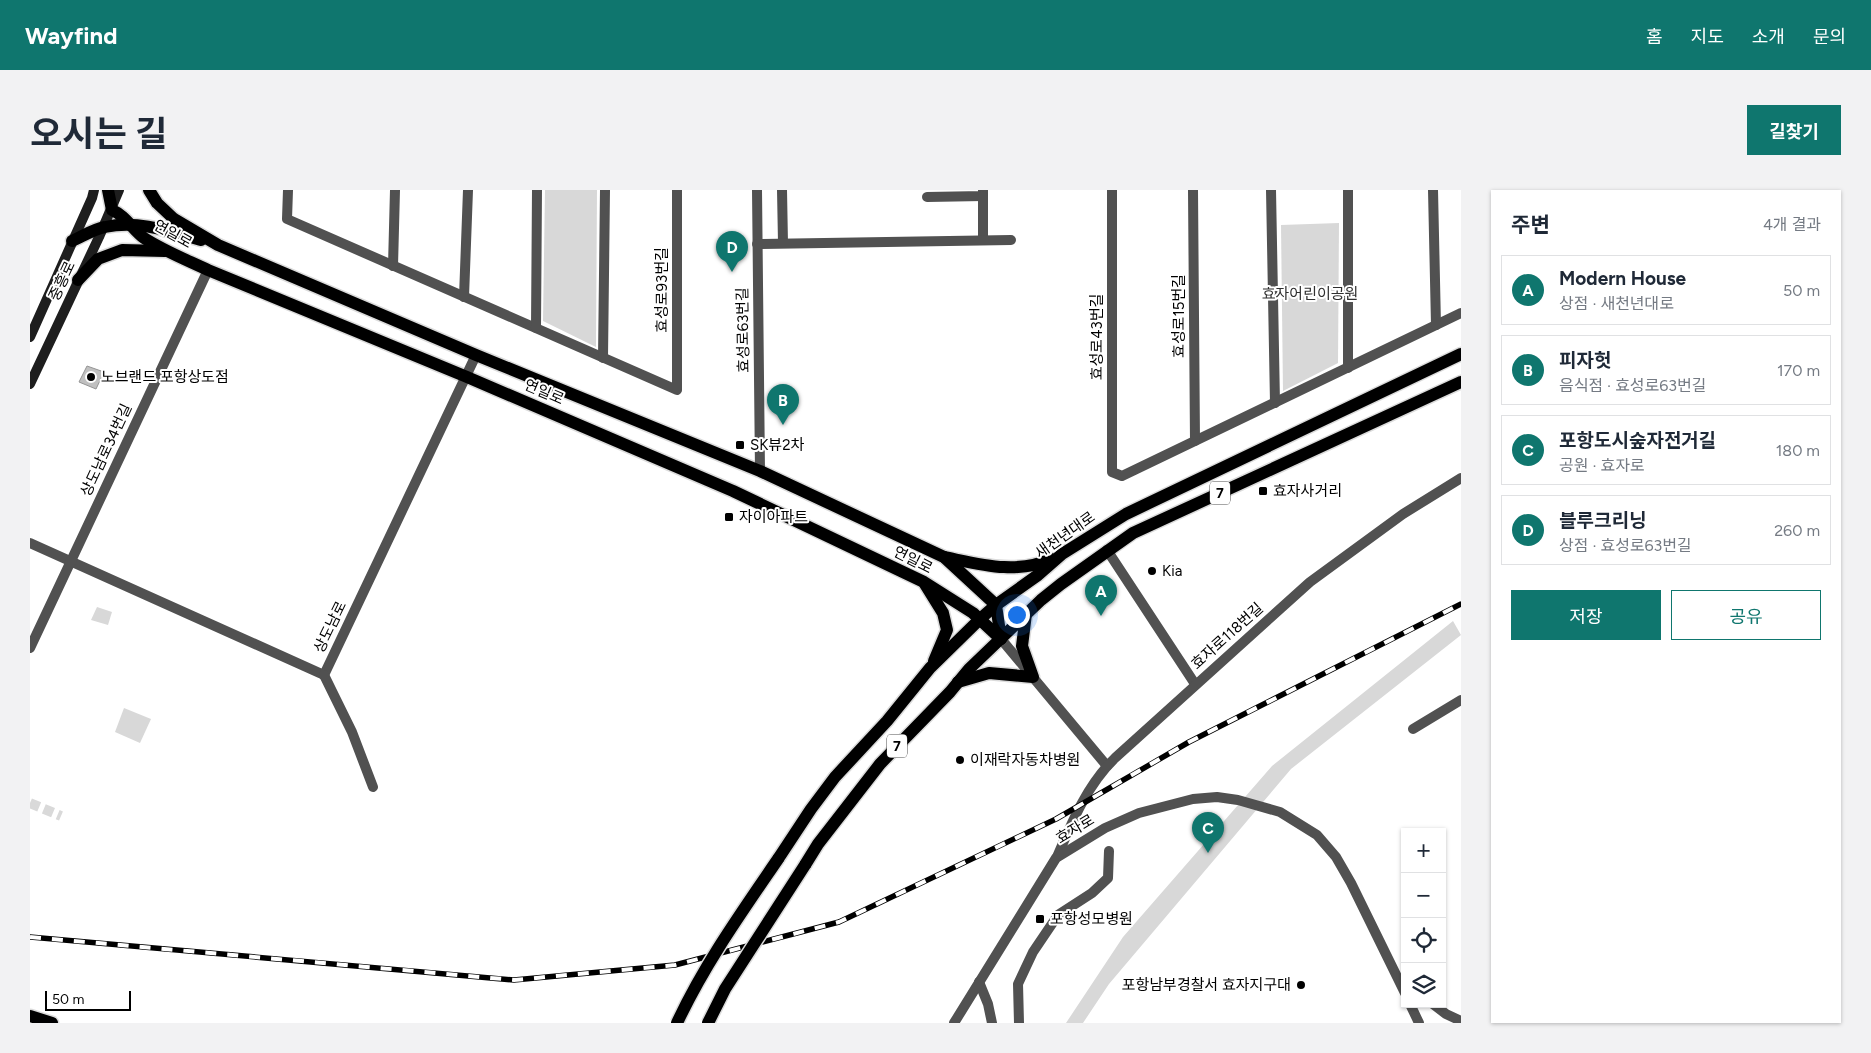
<!DOCTYPE html>
<html lang="ko">
<meta charset="utf-8">
<style>
:root{--surface:#fff;--page:#f2f2f3;--text:#1f2937;--muted:#747a83;--line:#e0e1e3;--accent:#0f766e}
body{margin:0;font-family:Figtree,"Noto Sans KR",sans-serif;background:var(--page);color:var(--text)}
.controls{position:absolute;right:15px;bottom:15px;display:grid;overflow:hidden;border-radius:0px;box-shadow:0 1px 4px #0004}
.controls button{width:45px;height:45px;display:grid;place-items:center;padding:0;border:0;border-bottom:1px solid var(--line);background:var(--surface);color:var(--text);font:25px sans-serif}
.scale{position:absolute;left:15px;bottom:12px;width:86px;box-sizing:border-box;padding-left:5px;border:2px solid #000;border-top:0;font-size:14px;line-height:18px;white-space:nowrap;color:#000;-webkit-text-stroke:4px #fff;paint-order:stroke}
.you{position:absolute;left:986px;top:424px;width:18px;height:18px;margin:-12px;border:4px solid #fff;border-radius:50%;background:#1a73e8;box-shadow:0 0 0 8px #1a73e833}
.badge{display:grid;place-items:center;width:32px;height:32px;border-radius:50%;background:var(--accent);color:#fff;font-size:16px;font-weight:700}
.pin{position:absolute;translate:-50% -41px;filter:drop-shadow(0 1px 2px #0008)}
.pin::after{content:'';position:absolute;top:26px;width:18px;height:15px;background:inherit;clip-path:polygon(0 0,100% 0,50% 100%)}
.list{margin:0;padding:0;list-style:none}
h2{display:flex;justify-content:space-between;align-items:center;height:65px;margin:0;padding:0 20px;font-size:21px}
h2 small{font-size:16px;font-weight:400;color:var(--muted)}
.list li{display:grid;grid-template-columns:32px 1fr auto;gap:15px;align-items:center;box-sizing:border-box;height:70px;margin:0 10px 10px;padding:0 10px;border:1px solid var(--line);border-radius:0px}
.list b{display:block;font-size:19px;white-space:nowrap}
.list p{margin:0;font-size:16px;white-space:nowrap;color:var(--muted)}
.list em{font-size:16px;font-style:normal;color:var(--muted)}
.actions{display:flex;gap:10px;padding:15px 20px}
.actions a{flex:1;padding:11px 0;border:1px solid var(--accent);border-radius:0px;text-align:center;font-size:18px;color:var(--accent)}
.actions .main{background:var(--accent);color:#fff}
.icon{flex:none;width:28px;height:28px;fill:none;stroke:currentColor;stroke-width:2;stroke-linecap:round;stroke-linejoin:round}
.map{position:relative;flex:none;width:1431px;height:833px;overflow:hidden;border-radius:0px}
header{display:flex;align-items:center;gap:30px;box-sizing:border-box;height:70px;padding:0 25px;background:var(--accent);color:#fff}
header strong{font-size:24px}
nav{display:flex;gap:28px;margin-inline-start:auto;font-size:18px}
.intro{display:flex;align-items:center;justify-content:space-between;box-sizing:border-box;height:120px;padding:0 30px}
h1{margin:0;font-size:35px}
.button{padding:12px 22px;border-radius:0px;background:var(--accent);color:#fff;font-size:18px;font-weight:700}
main{display:flex;gap:30px;padding:0 30px}
aside{flex:1;background:var(--surface);border-radius:0px;box-shadow:0 1px 4px #0004}
.map>svg:first-child{display:block}
.green{fill:#d8d8d8}
.building{fill:#c0c0c0;stroke:#959595}
.lines{fill:none;stroke-linecap:round;stroke-linejoin:round}
.minor-tunnel{stroke:#d9d9d9;stroke-width:10;stroke-dasharray:10 5;stroke-linecap:butt}
.primary-casing{stroke:#dbdbdb;stroke-width:15}
.minor{stroke:#515151;stroke-width:10}
.tertiary{stroke:#515151;stroke-width:10}
.secondary{stroke:#1e1e1e;stroke-width:10}
.primary{stroke:#000;stroke-width:12}
.rail-casing{stroke:#000;stroke-width:5.5}
.rail{stroke:#fff;stroke-width:4;stroke-dasharray:11;stroke-linecap:butt}
.primary-bridge-casing{stroke:#dbdbdb;stroke-width:15;stroke-linecap:butt}
.primary-bridge{stroke:#000;stroke-width:12}
.poi-dot{fill:#000;stroke:#fff;stroke-width:2}
.labels{text-anchor:middle;dominant-baseline:central;stroke-width:4;stroke-linejoin:round;paint-order:stroke}
.shield{fill:#fff;stroke:#4c4c4c;stroke-width:1}
.shield-label{font-size:14px;font-weight:bold;fill:#000}
.street-label{font-size:15px;fill:#000;stroke:#fff}
.park-label{font-size:15px;fill:#2f2f2f;stroke:#fff}
.poi-label{font-size:15px;fill:#000;stroke:#fff;text-anchor:start}
</style>
<header>
<strong>Wayfind</strong>
<nav><a>홈</a><a>지도</a><a>소개</a><a>문의</a></nav>
</header>
<div class="intro"><h1>오시는 길</h1><a class="button">길찾기</a></div>
<main>
<div class="map">
<svg width="1431" height="833" viewBox="0 0 1431 833">
<rect width="100%" height="100%" fill="#fff"/>
<g class="green">
<path d="M515,0H567L566,157L513,131Z"/>
<path d="M1309,33L1308,173L1253,201L1251,35Z"/>
<path d="M67,417L82,422L78,435L61,430Z"/>
<path d="M1423,431L1431,445L1261,579L1079,794L1053,833H1036L1093,747L1242,576Z"/>
<path d="M94,518L121,529L110,553L85,542Z"/>
</g>
<path class="building" d="M57,176L74,182L66,199L49,192Z"/>
<g class="lines">
<path class="minor-tunnel" d="M0,613L31,626"/>
<defs>
<g id="primary">
<path d="M78,0L82,20C96,26 102,39 114,48C134,61 157,70 178,80L437,187L703,301L894,392L943,423L971,449"/>
<path d="M119,0L127,13L144,29L188,55L446,165L730,281L914,367L966,415L971,449"/>
<path d="M42,51C53,46 64,39 75,37C108,30 139,41 171,50"/>
<path d="M48,90L68,69L92,60L135,61"/>
<path d="M914,367C949,374 987,385 1021,369"/>
<path d="M895,394L913,423L917,440L904,471"/>
<path d="M928,492L959,483L1003,487L992,456L996,424"/>
<path d="M748,669L781,619L805,587L857,531L900,478L950,429L966,415L1008,385L1032,364L1096,324L1431,164"/>
<path d="M775,675L788,654L850,574L920,502L939,479L1011,410L1031,394L1103,343L1431,192"/>
<path d="M0,826L22,833"/>
</g>
</defs>
<use href="#primary" class="primary-casing"/>
<g class="minor">
<path d="M258,0L257,29L647,200V0"/>
<path d="M727,0L730,281"/>
<path d="M752,0L753,53"/>
<path d="M1082,0V282L1092,286L1431,123"/>
<path d="M1163,0L1165,251"/>
<path d="M1241,0L1245,213"/>
<path d="M1403,0L1406,135"/>
<path d="M897,7L953,6V0"/>
<path d="M953,50V6"/>
<path d="M727,54L981,50"/>
<path d="M363,76L365,0"/>
<path d="M434,107L438,0"/>
<path d="M506,138L507,0"/>
<path d="M573,168L575,0"/>
<path d="M1318,178V0"/>
<path d="M0,353L294,485"/>
<path d="M1077,360L1165,494"/>
<path d="M0,458L178,80"/>
<path d="M294,485L446,165"/>
<path d="M294,485L322,542L343,597"/>
<path d="M1383,539L1431,510"/>
<path d="M949,792L958,814L962,833"/>
<path d="M989,833L988,794L1003,762L1028,725L1062,703L1078,688L1079,661"/>
</g>
<g class="tertiary">
<path d="M971,449L1077,576"/>
<path d="M1027,667C1042,632 1057,595 1085,568L1280,392L1373,324L1431,288"/>
<path d="M1380,814L1389,833"/>
<path d="M1403,814L1416,824L1431,831"/>
<path d="M924,833L1026,668L1075,638L1109,623L1163,609L1187,607L1208,610L1250,622L1287,645L1306,667L1321,693L1375,803"/>
</g>
<g class="secondary">
<path d="M0,147L62,8L64,0"/>
<path d="M0,194L69,47L89,0"/>
</g>
<use href="#primary" class="primary"/>
<defs>
<path id="rail" d="M0,747L484,790L645,775L809,732L1026,629L1159,552L1431,414"/>
</defs>
<use href="#rail" class="rail-casing"/>
<use href="#rail" class="rail"/>
<defs>
<g id="primary-bridge">
<path d="M647,833C674,775 711,723 748,669"/>
<path d="M678,833L695,799L775,675"/>
</g>
</defs>
<use href="#primary-bridge" class="primary-bridge-casing"/>
<use href="#primary-bridge" class="primary-bridge"/>
</g>
<g class="poi-dot">
<circle cx="61" cy="187" r="5"/>
<rect x="705" y="250" width="10" height="10" rx="2.5"/>
<rect x="1228" y="296" width="10" height="10" rx="2.5"/>
<rect x="694" y="322" width="10" height="10" rx="2.5"/>
<circle cx="1122" cy="381" r="5"/>
<circle cx="930" cy="570" r="5"/>
<rect x="1005" y="724" width="10" height="10" rx="2.5"/>
<circle cx="1271" cy="795" r="5"/>
</g>
<g class="labels">
<g class="shield">
<rect x="1180" y="291.5" width="20" height="23" rx="4"/>
<rect x="857" y="544.5" width="20" height="23" rx="4"/>
</g>
<g class="shield-label">
<text x="1190" y="303">7</text>
<text x="867" y="556">7</text>
</g>
<g class="street-label">
<text transform="translate(143 44) rotate(29)">연일로</text>
<text transform="translate(32 91) rotate(-65)">중흥로</text>
<text transform="translate(632 100) rotate(-90)">효성로93번길</text>
<text transform="translate(1149 126) rotate(-90)">효성로15번길</text>
<text transform="translate(713 140) rotate(-91)">효성로63번길</text>
<text transform="translate(1067 147) rotate(-90)">효성로43번길</text>
<text transform="translate(514 202) rotate(23)">연일로</text>
<text transform="translate(76 260) rotate(-65)">상도남로34번길</text>
<text transform="translate(1035 345) rotate(-35)">새천년대로</text>
<text transform="translate(883 370) rotate(27)">연일로</text>
<text transform="translate(300 437) rotate(-64)">상도남로</text>
<text transform="translate(1197 446) rotate(-42)">효자로118번길</text>
<text transform="translate(1045 639) rotate(-31)">효자로</text>
</g>
<g class="park-label">
<text x="1280" y="104">효자어린이공원</text>
</g>
<g class="poi-label">
<text x="71" y="187">노브랜드 포항상도점</text>
<text x="720" y="255">SK뷰2차</text>
<text x="1243" y="301">효자사거리</text>
<text x="709" y="327">자이아파트</text>
<text x="1132" y="381">Kia</text>
<text x="940" y="570">이재락자동차병원</text>
<text x="1020" y="729">포항성모병원</text>
<text x="1261" y="795" text-anchor="end">포항남부경찰서 효자지구대</text>
</g>
</g>
</svg>
<div class="controls">
<button>+</button>
<button>−</button>
<button><svg class="icon" aria-label="locate" viewBox="0 0 24 24"><circle cx="12" cy="12" r="6"/><path d="M12 2v4M12 18v4M2 12h4M18 12h4"/></svg></button>
<button><svg class="icon" aria-label="layers" viewBox="0 0 24 24"><path d="M12 4l9 5-9 5-9-5zM3 14l9 5 9-5"/></svg></button>
</div>
<div class="scale">50 m</div>
<div class="you"></div>
<div class="pin badge" style="left:1071px;top:426px">A</div>
<div class="pin badge" style="left:753px;top:235px">B</div>
<div class="pin badge" style="left:1178px;top:663px">C</div>
<div class="pin badge" style="left:702px;top:82px">D</div>
</div>
<aside>
<h2>주변<small>4개 결과</small></h2>
<ul class="list">
<li><span class="badge">A</span><div><b>Modern House</b><p>상점 · 새천년대로</p></div><em>50 m</em></li>
<li><span class="badge">B</span><div><b>피자헛</b><p>음식점 · 효성로63번길</p></div><em>170 m</em></li>
<li><span class="badge">C</span><div><b>포항도시숲자전거길</b><p>공원 · 효자로</p></div><em>180 m</em></li>
<li><span class="badge">D</span><div><b>블루크리닝</b><p>상점 · 효성로63번길</p></div><em>260 m</em></li>
</ul>
<div class="actions"><a class="main">저장</a><a>공유</a></div>
</aside>
</main>
